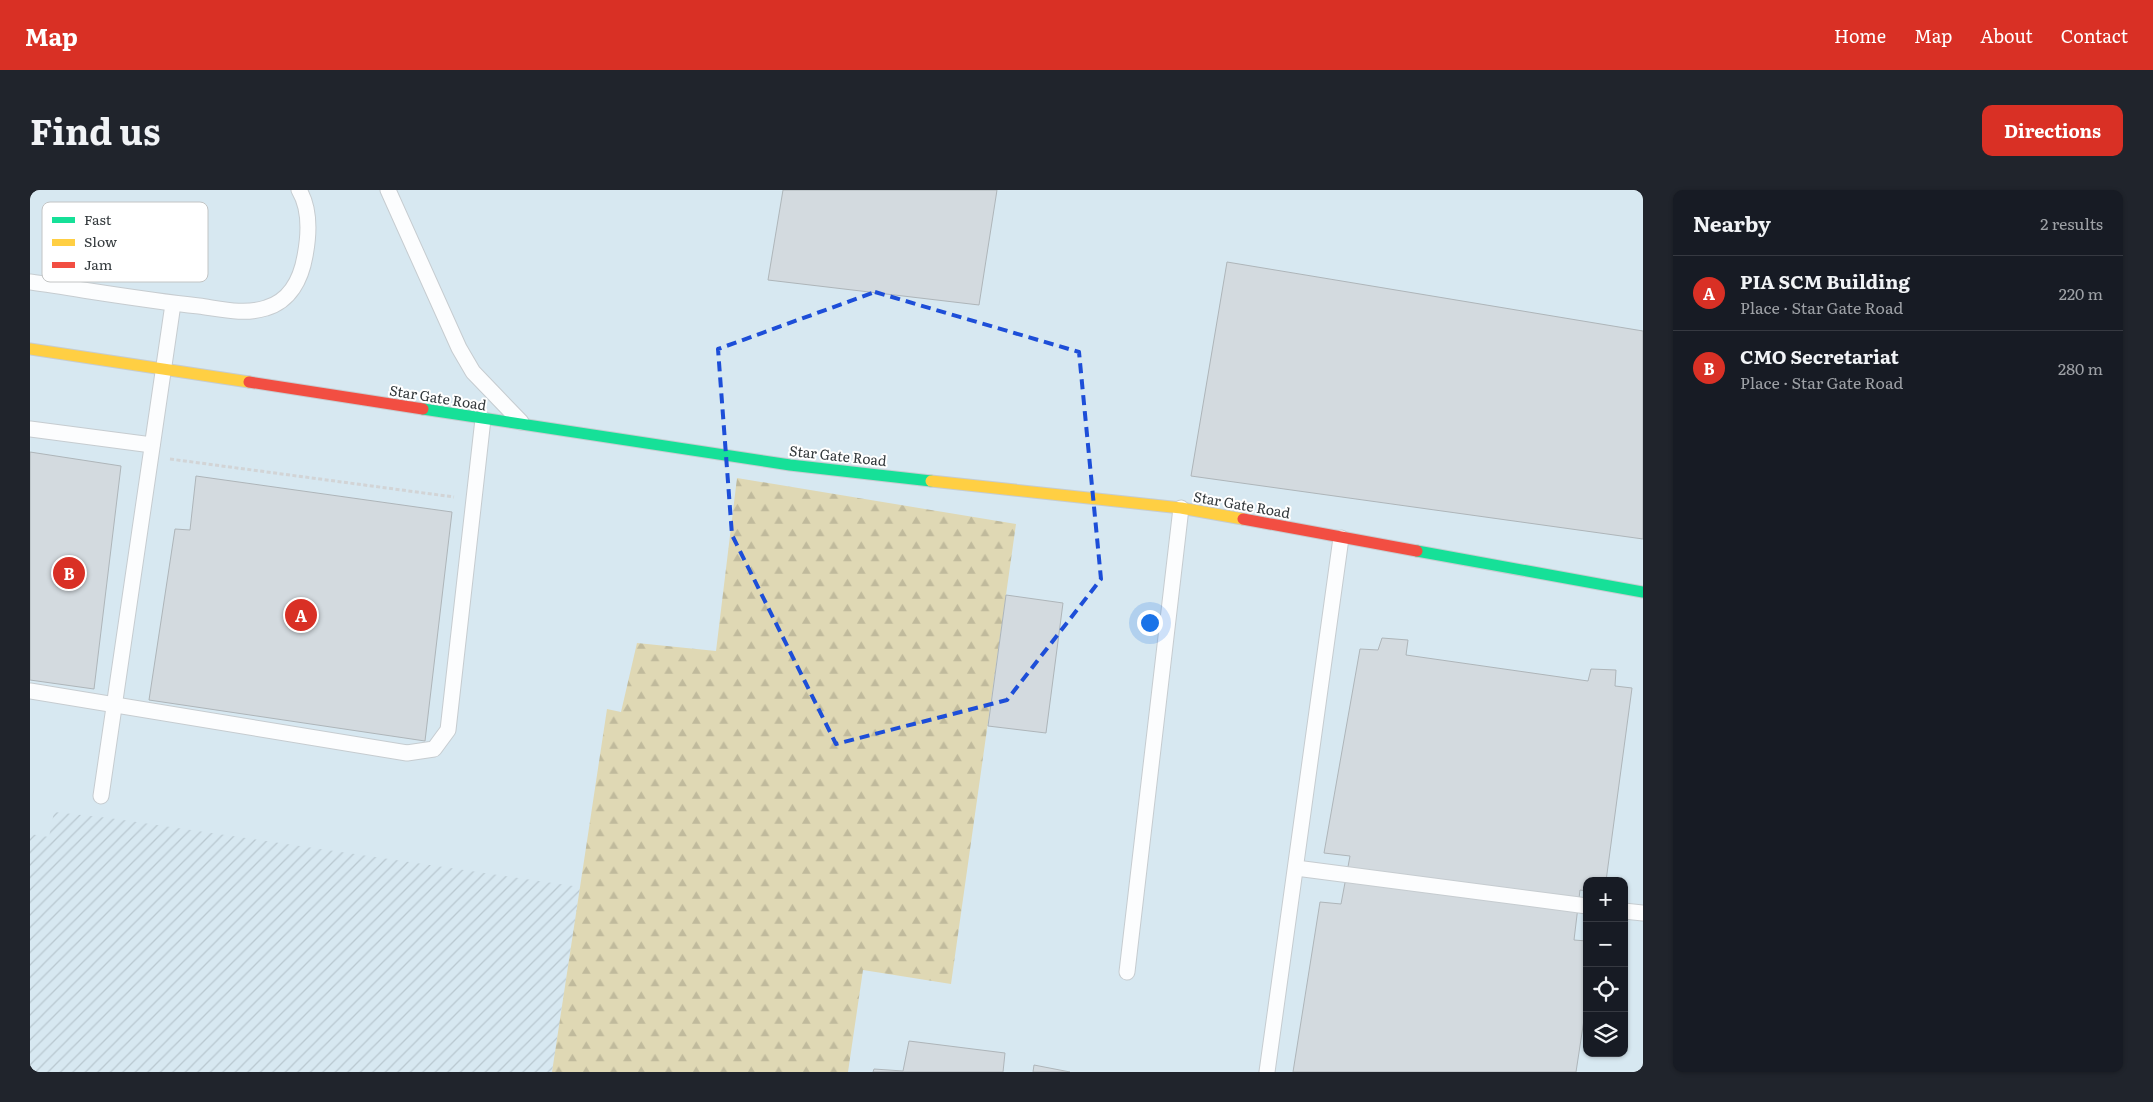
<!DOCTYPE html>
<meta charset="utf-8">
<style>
:root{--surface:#171b24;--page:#20242c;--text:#f1f3f6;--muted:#9ea1a6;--line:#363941;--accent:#d93025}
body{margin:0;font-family:Literata,serif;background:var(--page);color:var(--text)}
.controls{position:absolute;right:15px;bottom:15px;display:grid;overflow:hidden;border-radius:10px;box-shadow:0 1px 4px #0004}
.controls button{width:45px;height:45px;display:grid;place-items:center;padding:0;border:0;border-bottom:1px solid var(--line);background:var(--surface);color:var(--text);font:25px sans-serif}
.you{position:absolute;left:1119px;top:432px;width:18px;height:18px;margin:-12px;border:4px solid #fff;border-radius:50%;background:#1a73e8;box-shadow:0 0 0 8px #1a73e833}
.badge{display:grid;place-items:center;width:32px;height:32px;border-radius:50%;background:var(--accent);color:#fff;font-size:16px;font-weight:700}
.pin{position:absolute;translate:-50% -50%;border:2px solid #fff;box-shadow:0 1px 5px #0006}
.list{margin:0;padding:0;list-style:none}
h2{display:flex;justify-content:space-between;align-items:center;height:65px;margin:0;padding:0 20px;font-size:21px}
h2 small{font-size:16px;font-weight:400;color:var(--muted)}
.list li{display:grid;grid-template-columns:32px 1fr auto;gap:15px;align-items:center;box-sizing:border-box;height:75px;padding:0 20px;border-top:1px solid var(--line)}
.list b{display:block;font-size:19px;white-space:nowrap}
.list p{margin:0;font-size:16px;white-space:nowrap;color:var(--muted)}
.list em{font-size:16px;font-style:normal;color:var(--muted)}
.icon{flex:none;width:28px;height:28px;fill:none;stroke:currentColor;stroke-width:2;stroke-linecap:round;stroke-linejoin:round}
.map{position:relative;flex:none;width:1613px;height:882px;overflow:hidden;border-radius:10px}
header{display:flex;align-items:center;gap:30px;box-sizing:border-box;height:70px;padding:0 25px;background:var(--accent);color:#fff}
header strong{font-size:24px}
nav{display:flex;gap:28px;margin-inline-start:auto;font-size:18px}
.intro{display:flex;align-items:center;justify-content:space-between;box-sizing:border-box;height:120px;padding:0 30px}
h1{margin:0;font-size:35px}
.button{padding:12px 22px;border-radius:10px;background:var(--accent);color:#fff;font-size:18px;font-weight:700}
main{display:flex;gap:30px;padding:0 30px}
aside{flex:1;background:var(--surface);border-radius:10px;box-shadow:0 1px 4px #0004}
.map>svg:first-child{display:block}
.built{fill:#d7e8f1;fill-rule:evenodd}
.industrial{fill:url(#industrial-furrows)}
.forest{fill:url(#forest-firs)}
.building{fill:#d3dadf;stroke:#aeb5b9}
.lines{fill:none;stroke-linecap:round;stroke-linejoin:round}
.lane-casing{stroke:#c6ccd0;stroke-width:17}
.fast-casing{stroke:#c6ccd0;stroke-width:13}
.slow-casing{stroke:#c6ccd0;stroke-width:13}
.jam-casing{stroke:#c6ccd0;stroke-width:13}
.path{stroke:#d2d4d6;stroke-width:3;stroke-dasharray:4 2.5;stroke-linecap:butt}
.lane{stroke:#fcfdfe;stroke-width:15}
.fast{stroke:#16e098;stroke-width:11}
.slow{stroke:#ffcf43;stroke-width:11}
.jam{stroke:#f24e42;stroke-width:11}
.marked{fill:none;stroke:#1d4ed8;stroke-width:4;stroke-dasharray:10 6;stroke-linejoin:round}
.labels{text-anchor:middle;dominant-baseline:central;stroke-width:4;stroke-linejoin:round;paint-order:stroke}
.street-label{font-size:14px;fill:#33393c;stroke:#fff}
.key{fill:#fff;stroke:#c2c4c4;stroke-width:1}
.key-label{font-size:14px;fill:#33393c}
</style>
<header>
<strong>Map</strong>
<nav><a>Home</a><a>Map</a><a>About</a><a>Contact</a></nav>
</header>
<div class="intro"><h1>Find us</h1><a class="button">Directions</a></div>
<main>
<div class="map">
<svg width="1613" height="882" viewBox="0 0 1613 882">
<defs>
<pattern id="industrial-furrows" width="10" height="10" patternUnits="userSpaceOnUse" patternTransform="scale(1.25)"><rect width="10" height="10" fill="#d7e8f1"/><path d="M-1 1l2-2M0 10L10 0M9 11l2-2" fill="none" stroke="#b9c8d0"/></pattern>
<pattern id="forest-firs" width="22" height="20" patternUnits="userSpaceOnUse" patternTransform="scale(1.25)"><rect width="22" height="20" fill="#dfd8b4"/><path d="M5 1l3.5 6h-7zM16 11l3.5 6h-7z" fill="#c0ba9c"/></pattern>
</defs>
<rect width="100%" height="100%" fill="#ebf4f9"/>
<path class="built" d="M0,0H1613V882H0ZM1557,691H1594V863H1557Z"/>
<path class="industrial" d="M24,622L79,628L550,697L522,882H0V644L19,647Z"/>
<path class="forest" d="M707,288L986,334L921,794L833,780L818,882H522L577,519L591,522L607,453L686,461Z"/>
<g class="building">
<path d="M753,0H967L949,115L738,90Z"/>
<path d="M1197,72L1613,141V349L1161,286Z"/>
<path d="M0,262L91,276L64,499L0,490Z"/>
<path d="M166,286L422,322L395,551L119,510L145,339L160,340Z"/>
<path d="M976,405L1033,413L1016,543L958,536Z"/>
<path d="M1352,448L1378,450L1376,465L1558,491L1561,479L1586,480L1585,496L1602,498L1576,691H1557V701L1550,700L1544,750L1557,751V810L1546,882H1263L1290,712L1311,714L1320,666L1294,663L1330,459L1348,460Z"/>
<path d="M879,851L975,863L973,882H843L844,879L873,881Z"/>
<path d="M1004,875L1040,882H1003Z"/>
</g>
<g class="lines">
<defs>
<g id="lane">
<path d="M358,0L429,158L443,182L491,232"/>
<path d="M0,92C56,100 112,110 169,116C191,119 214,125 236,118C260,111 271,89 275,66C279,45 281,20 269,0"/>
<path d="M0,239L122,255"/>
<path d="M0,501L377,563L404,559L418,540L453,229"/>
<path d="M71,606L143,114"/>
<path d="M1266,678L1557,716"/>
<path d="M1594,721L1613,723"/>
<path d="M1097,782L1151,318"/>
<path d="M1237,882L1311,348"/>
</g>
<g id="fast">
<path d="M393,219L760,275L901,291"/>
<path d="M1387,361L1613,402"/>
</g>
<g id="slow">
<path d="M0,159L219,192"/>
<path d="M901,291L1151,318L1213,329"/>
</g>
<g id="jam">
<path d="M219,192L393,219"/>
<path d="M1213,329L1387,361"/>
</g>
</defs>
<use href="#lane" class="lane-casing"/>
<use href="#fast" class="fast-casing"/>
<use href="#slow" class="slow-casing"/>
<use href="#jam" class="jam-casing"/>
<path class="path" d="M140,269L424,307"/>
<use href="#lane" class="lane"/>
<use href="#fast" class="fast"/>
<use href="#slow" class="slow"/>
<use href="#jam" class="jam"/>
</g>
<path class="marked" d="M845,102L1049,162L1071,389L977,510L806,554L702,345L688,159Z"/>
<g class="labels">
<g class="street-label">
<text transform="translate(408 207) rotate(9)">Star Gate Road</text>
<text transform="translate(808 265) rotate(6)">Star Gate Road</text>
<text transform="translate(1212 314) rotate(10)">Star Gate Road</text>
</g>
</g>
<rect x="12" y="12" width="166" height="80" rx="8" class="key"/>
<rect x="22" y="27" width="23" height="6" fill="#16e098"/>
<rect x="22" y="49" width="23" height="7" fill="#ffcf43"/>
<rect x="22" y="72" width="23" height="6" fill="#f24e42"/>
<g class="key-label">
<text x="54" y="35">Fast</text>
<text x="54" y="57">Slow</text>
<text x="54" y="80">Jam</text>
</g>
</svg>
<div class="controls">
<button>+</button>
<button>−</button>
<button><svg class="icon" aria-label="locate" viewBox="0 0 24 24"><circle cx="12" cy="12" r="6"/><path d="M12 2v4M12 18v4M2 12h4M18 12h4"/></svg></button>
<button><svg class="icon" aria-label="layers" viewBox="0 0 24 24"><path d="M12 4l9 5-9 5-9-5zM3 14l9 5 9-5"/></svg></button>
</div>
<div class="you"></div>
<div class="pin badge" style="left:271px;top:425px">A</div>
<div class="pin badge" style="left:39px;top:383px">B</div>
</div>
<aside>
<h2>Nearby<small>2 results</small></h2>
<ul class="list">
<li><span class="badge">A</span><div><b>PIA SCM Building</b><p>Place · Star Gate Road</p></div><em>220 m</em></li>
<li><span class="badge">B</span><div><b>CMO Secretariat</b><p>Place · Star Gate Road</p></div><em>280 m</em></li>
</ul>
</aside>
</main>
